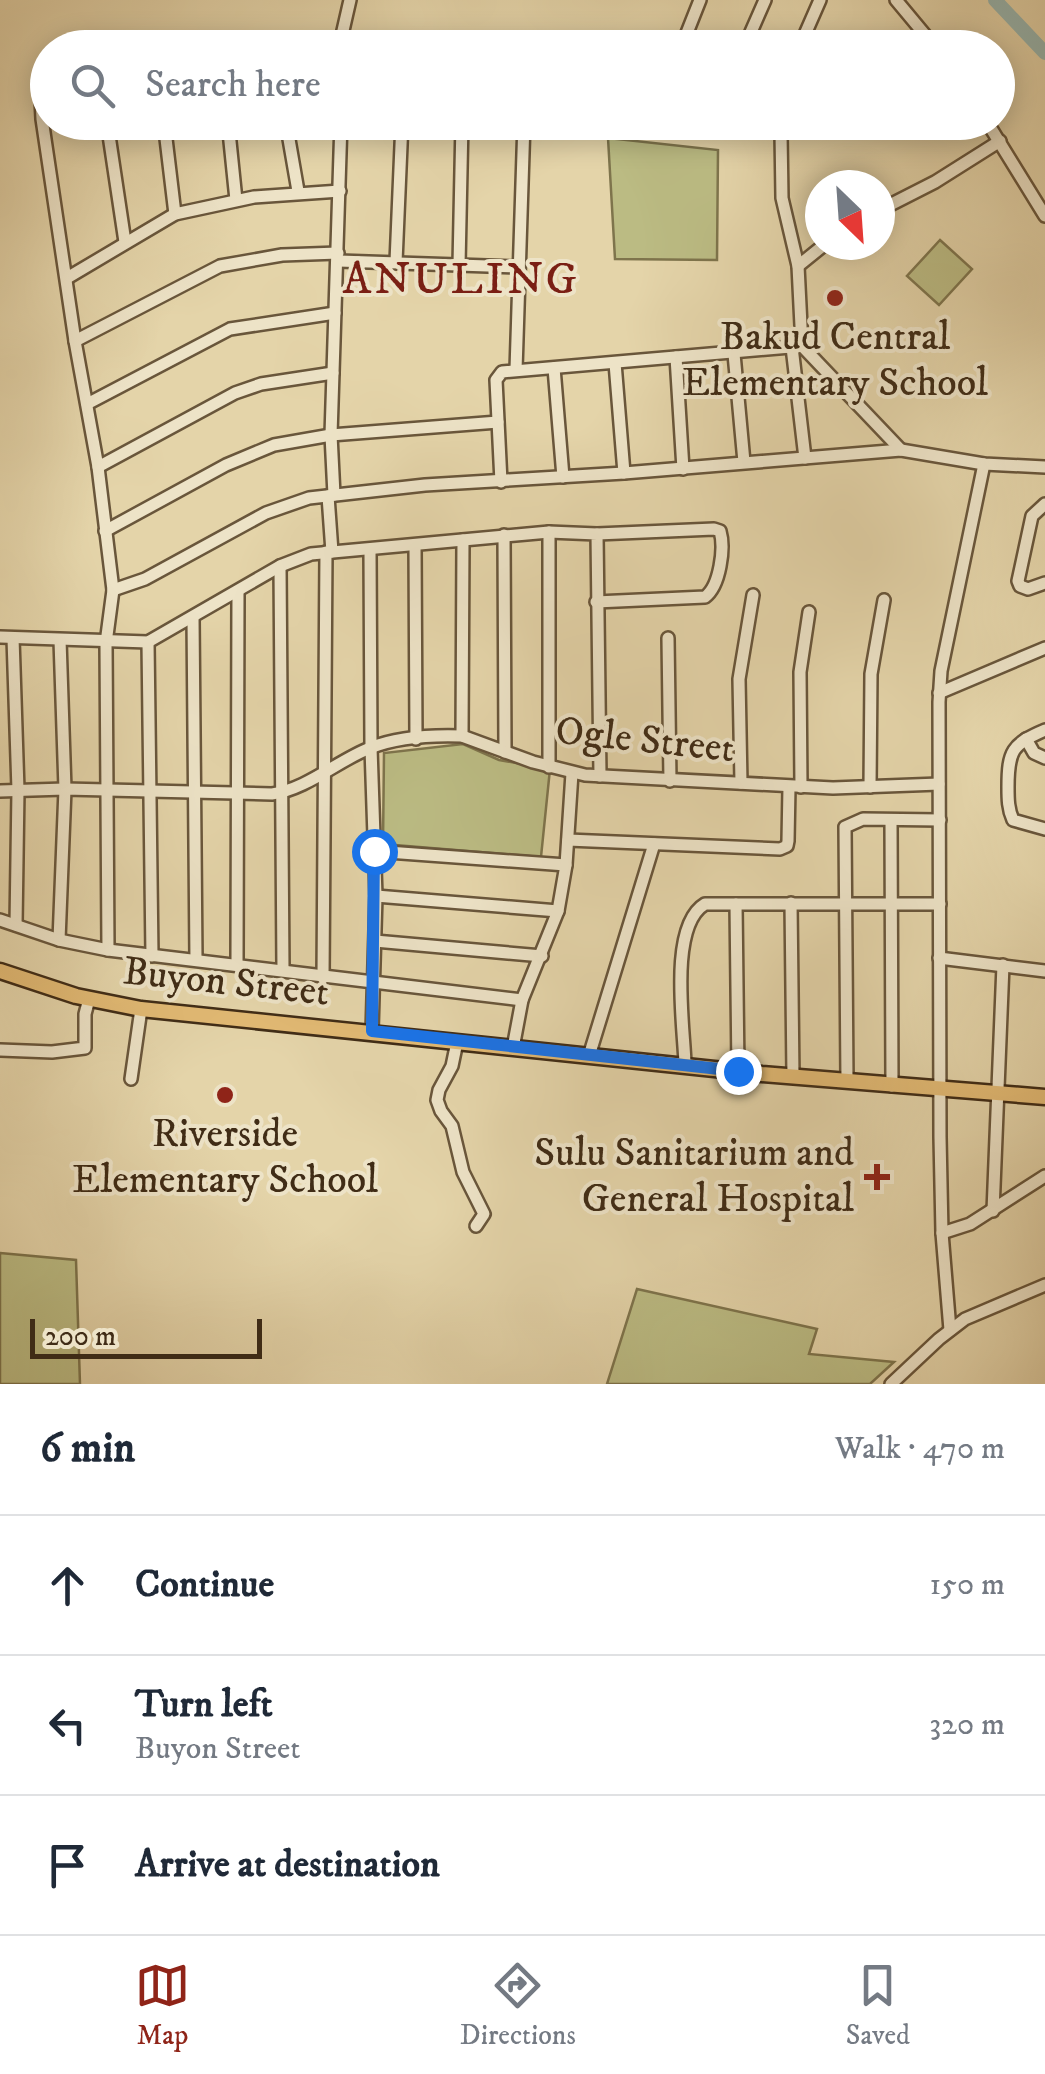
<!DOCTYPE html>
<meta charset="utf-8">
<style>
:root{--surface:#fff;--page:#f6f6f7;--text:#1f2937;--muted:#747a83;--line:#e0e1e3;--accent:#8f2418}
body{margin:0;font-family:"IM FELL DW Pica",serif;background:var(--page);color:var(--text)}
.compass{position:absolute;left:805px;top:170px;width:90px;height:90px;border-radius:50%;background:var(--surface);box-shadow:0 5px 25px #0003;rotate:155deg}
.scale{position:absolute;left:30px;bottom:25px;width:232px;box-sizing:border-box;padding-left:10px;border:5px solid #402c16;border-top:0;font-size:28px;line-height:35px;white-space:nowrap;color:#402c16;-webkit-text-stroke:8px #ede3c7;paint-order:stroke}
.stop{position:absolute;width:30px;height:30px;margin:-22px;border:8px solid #1a73e8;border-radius:50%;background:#fff}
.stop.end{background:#1a73e8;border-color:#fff;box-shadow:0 2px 10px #0008}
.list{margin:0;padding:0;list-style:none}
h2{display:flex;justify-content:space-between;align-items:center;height:130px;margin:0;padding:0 40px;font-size:42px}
h2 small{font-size:32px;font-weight:400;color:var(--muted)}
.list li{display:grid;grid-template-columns:65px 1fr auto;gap:30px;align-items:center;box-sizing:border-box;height:140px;padding:0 40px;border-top:2px solid var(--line)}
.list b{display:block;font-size:38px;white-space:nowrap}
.list p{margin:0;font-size:32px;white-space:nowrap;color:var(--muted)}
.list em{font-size:32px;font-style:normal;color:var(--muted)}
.icon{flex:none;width:55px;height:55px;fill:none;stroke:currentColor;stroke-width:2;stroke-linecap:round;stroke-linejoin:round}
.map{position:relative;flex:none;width:1045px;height:1384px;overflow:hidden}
.search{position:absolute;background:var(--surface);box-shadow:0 5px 25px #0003;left:30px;right:30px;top:30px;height:110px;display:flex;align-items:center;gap:25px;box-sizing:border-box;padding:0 35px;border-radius:55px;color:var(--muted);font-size:38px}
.sheet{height:550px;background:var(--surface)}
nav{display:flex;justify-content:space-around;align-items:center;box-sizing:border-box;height:140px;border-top:2px solid var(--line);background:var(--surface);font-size:28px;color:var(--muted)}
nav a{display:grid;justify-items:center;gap:5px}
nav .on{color:var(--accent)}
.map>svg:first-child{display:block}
.green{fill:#bbbb83;stroke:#7e744c;stroke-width:2.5}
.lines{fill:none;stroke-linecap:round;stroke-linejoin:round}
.river{stroke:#98b7b1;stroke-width:14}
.minor-casing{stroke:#69563b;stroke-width:16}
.major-casing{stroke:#402c16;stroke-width:19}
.minor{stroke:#ede3c7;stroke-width:11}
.major{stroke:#e2ba74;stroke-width:14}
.route{stroke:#1a73e8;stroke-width:12}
.poi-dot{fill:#8f2418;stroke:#ede3c7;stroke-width:4}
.labels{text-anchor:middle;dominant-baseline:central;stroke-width:8;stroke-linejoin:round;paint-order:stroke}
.poi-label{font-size:40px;fill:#402c16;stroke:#ede3c7}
.street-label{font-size:40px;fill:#402c16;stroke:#ede3c7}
.quarter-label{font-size:45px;letter-spacing:2.5px;fill:#7a1f14;stroke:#ede3c7}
</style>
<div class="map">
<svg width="1045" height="1384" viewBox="0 0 1045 1384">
<rect width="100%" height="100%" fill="#e4d4a9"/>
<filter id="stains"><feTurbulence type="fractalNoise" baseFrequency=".002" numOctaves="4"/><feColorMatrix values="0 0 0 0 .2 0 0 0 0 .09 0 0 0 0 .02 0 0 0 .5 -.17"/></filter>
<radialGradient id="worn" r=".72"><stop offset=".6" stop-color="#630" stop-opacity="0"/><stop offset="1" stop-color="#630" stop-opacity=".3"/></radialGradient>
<g class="green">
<path d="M608,138L718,150L717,260L615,259Z"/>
<path d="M940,240L972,269L939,305L907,276Z"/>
<path d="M463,744L499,760L550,769L541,857L383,844L384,753Z"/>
<path d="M0,1253L76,1260L80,1384H0Z"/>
<path d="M637,1289L817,1329L809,1354L894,1362L870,1384H607Z"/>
</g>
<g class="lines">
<path class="river" d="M995,0L1045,53"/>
<defs>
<g id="minor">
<path d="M896,0L936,48"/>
<path d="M682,42L708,48"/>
<path d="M339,48L350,0"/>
<path d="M470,48L502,38L564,48"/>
<path d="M681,48L700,0"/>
<path d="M744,48L765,0"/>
<path d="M799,48L820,0"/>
<path d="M48,94L41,99L42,119L75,341L98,467L113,590L106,643L108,950"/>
<path d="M107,122L125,242"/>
<path d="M164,122L175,214"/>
<path d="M228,122L236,200"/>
<path d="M286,122L298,191"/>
<path d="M767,122L778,126L781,133L782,198L798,266L802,346"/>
<path d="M987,122L1045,216"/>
<path d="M880,210L935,182L1000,141"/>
<path d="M339,261L519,267"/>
<path d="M396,262L402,122"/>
<path d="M459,265L462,122"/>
<path d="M798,266L824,245"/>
<path d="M67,278L175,214L254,197L340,191"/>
<path d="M75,341L220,266L282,255L338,253"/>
<path d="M792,347L805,458"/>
<path d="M734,354L744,462"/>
<path d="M676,357L683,469"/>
<path d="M615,363L624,473"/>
<path d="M554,368L563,477"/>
<path d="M516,370L524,122"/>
<path d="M87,404L230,329L335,313"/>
<path d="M98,467L235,393L261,384L333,373"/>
<path d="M501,482L496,380L502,372L802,346L901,450"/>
<path d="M334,495L331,435L341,122"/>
<path d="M328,496L332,552"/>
<path d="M1045,504L1032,516L1018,581L1020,586L1028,589L1045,583"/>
<path d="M105,531L226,465L274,445L331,435L498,422"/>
<path d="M549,532V767"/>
<path d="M504,535L505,752"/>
<path d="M415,545L416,739"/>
<path d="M370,550L371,748L376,896L372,1031"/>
<path d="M280,566L283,969"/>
<path d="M113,590L145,579L266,513L309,498L425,485L624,473L901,450L984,464L1045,467"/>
<path d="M596,602L705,597C720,586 725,548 720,531L714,529L597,534"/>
<path d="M193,617L196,959"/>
<path d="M0,637L148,642L280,566L311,554L549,532L597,534L600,776"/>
<path d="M13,638L18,790L16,925"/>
<path d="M668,638L670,781"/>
<path d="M148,642L152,956"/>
<path d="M939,693L1045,648"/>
<path d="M1045,730C1012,744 1008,751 1008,787C1008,799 1008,809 1013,820L1045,829"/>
<path d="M462,736L463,540"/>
<path d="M1026,739L1034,753L1045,758"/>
<path d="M741,783L739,679L753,595"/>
<path d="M801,787L800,672L809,612"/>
<path d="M870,787L871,674L884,600"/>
<path d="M0,791L65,789L272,794C307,789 337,761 370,748C397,737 433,735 462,736L533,762L585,775L833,788L939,784"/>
<path d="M891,820L892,1086"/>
<path d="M568,840L780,849L787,846L788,841L789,787"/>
<path d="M374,851L566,865"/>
<path d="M376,896L558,911"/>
<path d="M791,903L793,1077"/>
<path d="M736,904L738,1071"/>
<path d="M0,920L59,940L108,950L522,1000"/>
<path d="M59,940L65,789L60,640"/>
<path d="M375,941L542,956"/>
<path d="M939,958L1045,971"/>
<path d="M237,963L238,591"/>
<path d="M323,978L326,552"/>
<path d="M457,1042L452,1066L439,1090L437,1100L441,1111L452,1126L463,1172L484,1214L476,1226"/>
<path d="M513,1048L522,1000L558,911L566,865L572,773"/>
<path d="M0,1050L52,1052L85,1048V1014L89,999"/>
<path d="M589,1056L654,844"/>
<path d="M685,1064C684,1027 668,926 705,904H940"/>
<path d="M131,1079L141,1009"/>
<path d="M847,1081L845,827L863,819L940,820"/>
<path d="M993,1211L1003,965"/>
<path d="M942,1233L970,1224L1045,1176"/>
<path d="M950,1330L942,1233L940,1137L939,702L941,671L984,464"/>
<path d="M891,1384L939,1339L965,1319L1045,1285"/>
</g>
<path id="major" d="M0,971L76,996L141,1009L762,1074L1045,1097"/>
</defs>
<use href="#minor" class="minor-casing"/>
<use href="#major" class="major-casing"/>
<use href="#minor" class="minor"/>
<use href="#major" class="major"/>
</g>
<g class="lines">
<path class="route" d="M374,851L372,1031L738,1071"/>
</g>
<g class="poi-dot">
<circle cx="835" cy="298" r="10"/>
<circle cx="225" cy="1095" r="10"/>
<path d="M872 1162h10v10h10v10h-10v10h-10v-10h-10v-10h10z"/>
</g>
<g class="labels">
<g class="poi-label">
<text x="835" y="338">Bakud Central<tspan x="835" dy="46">Elementary School</tspan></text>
<text x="225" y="1135">Riverside<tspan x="225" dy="46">Elementary School</tspan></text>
<text x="854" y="1154" text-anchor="end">Sulu Sanitarium and<tspan x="854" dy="46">General Hospital</tspan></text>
</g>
<g class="street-label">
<text transform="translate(645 741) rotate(6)">Ogle Street</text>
<text transform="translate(226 983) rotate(6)">Buyon Street</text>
</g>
<g class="quarter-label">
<text x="461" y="280">ANULING</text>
</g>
</g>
<rect width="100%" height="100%" filter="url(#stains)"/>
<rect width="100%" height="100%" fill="url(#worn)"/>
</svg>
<svg class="compass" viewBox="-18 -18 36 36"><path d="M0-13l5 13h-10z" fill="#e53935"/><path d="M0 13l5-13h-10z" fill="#747a83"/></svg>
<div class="scale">200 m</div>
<div class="stop" style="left:374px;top:851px"></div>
<div class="stop end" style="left:738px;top:1071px"></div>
<div class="search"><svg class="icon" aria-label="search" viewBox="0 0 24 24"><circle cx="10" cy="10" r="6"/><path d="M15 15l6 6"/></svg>Search here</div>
</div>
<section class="sheet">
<h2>6 min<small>Walk · 470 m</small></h2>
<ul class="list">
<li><svg class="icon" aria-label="ahead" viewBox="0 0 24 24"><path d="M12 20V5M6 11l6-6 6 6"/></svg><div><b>Continue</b></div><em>150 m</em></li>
<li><svg class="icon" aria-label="left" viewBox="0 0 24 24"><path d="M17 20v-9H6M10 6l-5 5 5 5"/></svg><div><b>Turn left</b><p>Buyon Street</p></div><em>320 m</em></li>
<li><svg class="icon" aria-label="arrive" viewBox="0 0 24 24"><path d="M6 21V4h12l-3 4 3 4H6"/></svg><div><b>Arrive at destination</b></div></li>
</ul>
</section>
<nav>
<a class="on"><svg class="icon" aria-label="map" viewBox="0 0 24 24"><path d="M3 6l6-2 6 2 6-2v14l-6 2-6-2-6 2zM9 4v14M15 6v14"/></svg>Map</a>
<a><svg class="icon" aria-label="directions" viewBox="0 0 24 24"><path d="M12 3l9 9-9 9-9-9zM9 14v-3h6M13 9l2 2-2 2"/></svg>Directions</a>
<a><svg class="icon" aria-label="saved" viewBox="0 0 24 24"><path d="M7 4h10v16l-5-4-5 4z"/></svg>Saved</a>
</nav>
